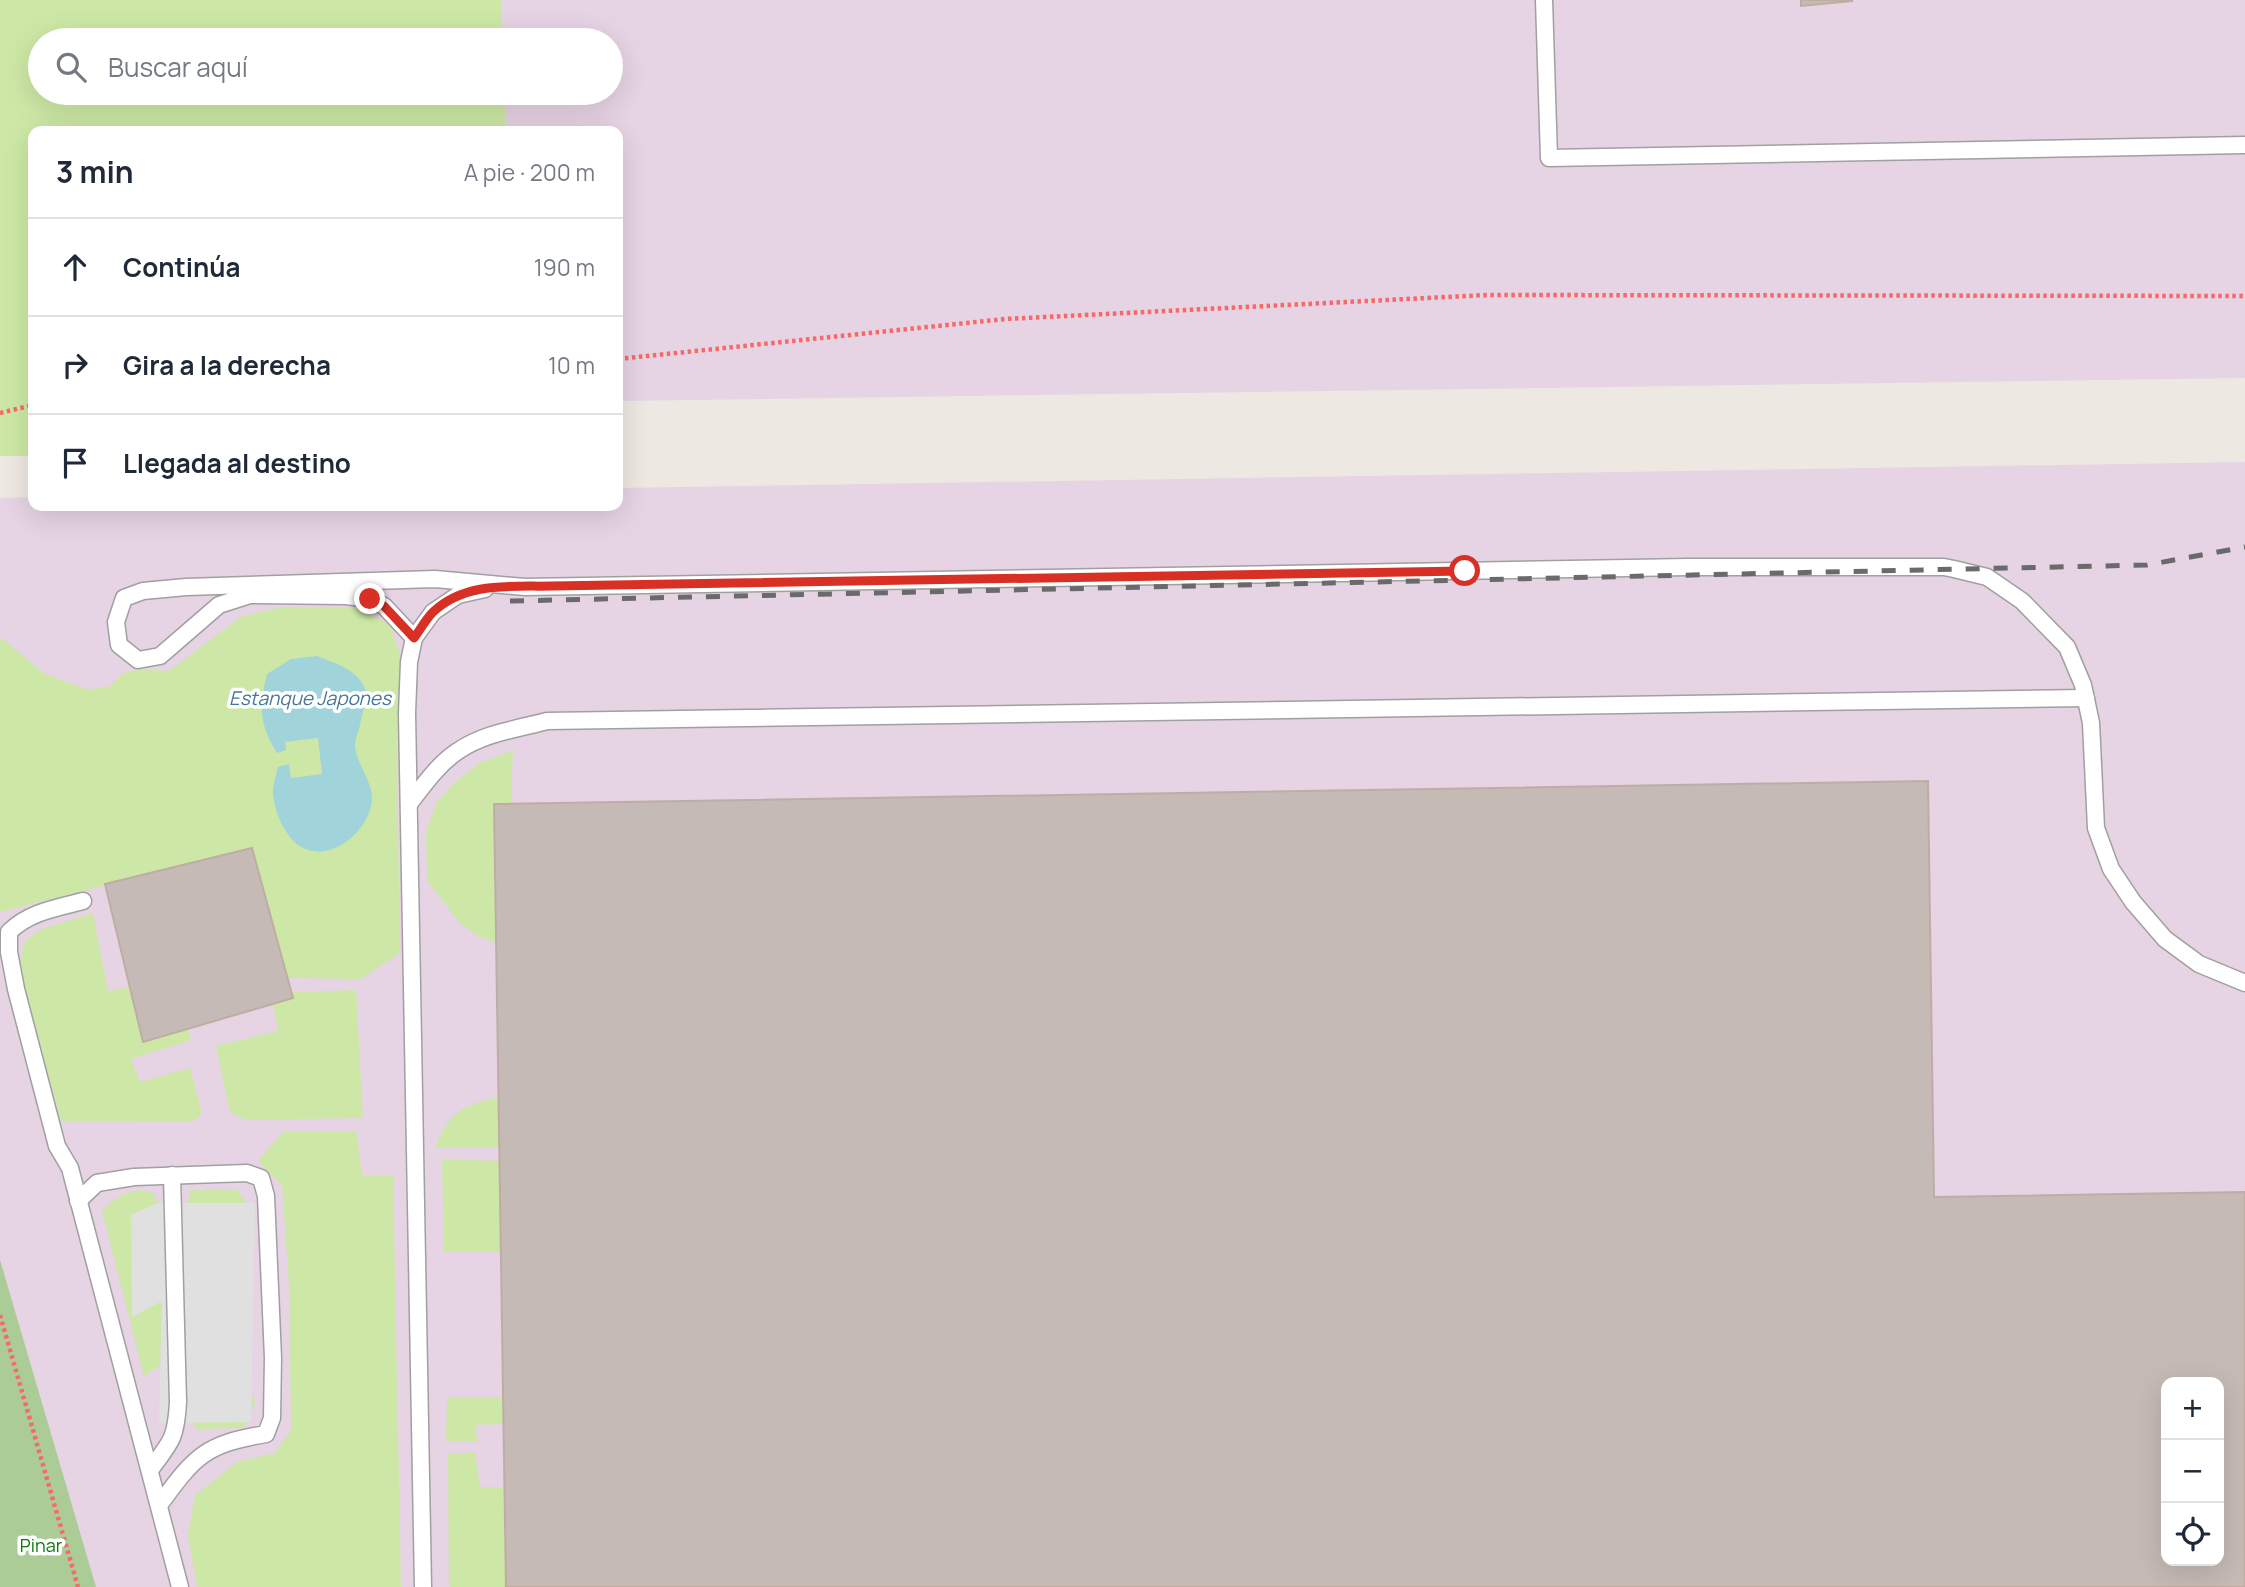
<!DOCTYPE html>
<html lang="es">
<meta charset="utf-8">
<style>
:root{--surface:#fff;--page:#f2f2f3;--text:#1f2937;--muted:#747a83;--line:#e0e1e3}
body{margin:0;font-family:Manrope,sans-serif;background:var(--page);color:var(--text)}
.controls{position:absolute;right:21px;bottom:21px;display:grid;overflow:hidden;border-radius:14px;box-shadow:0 7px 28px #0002}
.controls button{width:63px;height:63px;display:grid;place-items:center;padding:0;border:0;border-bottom:2px solid var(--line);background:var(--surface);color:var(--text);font:35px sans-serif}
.stop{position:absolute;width:21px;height:21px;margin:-16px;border:5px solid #d93025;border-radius:50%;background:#fff}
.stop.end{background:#d93025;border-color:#fff;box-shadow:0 2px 7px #0008}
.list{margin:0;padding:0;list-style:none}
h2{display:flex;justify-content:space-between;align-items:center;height:91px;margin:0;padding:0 28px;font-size:30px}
h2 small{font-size:23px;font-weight:400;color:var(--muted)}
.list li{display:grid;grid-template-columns:46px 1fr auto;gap:21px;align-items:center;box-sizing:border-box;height:98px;padding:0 28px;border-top:2px solid var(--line)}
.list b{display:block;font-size:26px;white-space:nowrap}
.list em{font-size:23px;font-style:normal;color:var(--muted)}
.icon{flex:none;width:38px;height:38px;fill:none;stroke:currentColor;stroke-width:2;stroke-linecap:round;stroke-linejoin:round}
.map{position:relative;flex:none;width:2245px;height:1587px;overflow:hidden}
.search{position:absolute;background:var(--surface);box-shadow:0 7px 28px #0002;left:28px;top:28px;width:595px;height:77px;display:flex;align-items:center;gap:18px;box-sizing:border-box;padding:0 24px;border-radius:38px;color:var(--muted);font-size:26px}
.panel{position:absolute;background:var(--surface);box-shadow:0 7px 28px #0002;left:28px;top:126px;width:595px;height:385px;border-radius:14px}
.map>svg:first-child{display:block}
.industrial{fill:#e6d3e4;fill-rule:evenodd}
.grass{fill:#cde8a6}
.forest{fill:#abcc96}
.parking{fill:#e0e0e0}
.water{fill:#a1d3db}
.building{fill:#c5bab5;stroke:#bfada4;stroke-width:2;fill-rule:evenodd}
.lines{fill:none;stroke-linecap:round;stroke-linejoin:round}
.service-casing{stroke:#a0a0a0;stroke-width:19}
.path{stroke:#f86867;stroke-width:4.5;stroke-dasharray:3.5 3.5;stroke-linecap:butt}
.service{stroke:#fff;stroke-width:16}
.rail{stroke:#6a6a6a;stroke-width:5;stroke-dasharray:14 14;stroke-linecap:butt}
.route{stroke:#d93025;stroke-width:9}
.labels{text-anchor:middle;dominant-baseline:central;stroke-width:7;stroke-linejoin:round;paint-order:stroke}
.park-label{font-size:18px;fill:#0d770c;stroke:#fff}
.water-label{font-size:19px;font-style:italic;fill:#43789b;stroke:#fff}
</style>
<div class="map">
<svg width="2245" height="1587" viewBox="0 0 2245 1587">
<rect width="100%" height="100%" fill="#ede8e1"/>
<g class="industrial">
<path d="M0,0H2245V378L618,401V131H33ZM40,40H611V93H40Z"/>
<path d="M2245,462V1587H38L0,1416V498L33,497V506H618V488ZM2166,1382H2219V1561H2166Z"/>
</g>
<g class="grass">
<path d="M0,0H501L502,40H40V93H504L506,131H33V456H0Z"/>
<path d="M283,607H354L390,624L400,654L397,758L400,953L361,979L288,978L252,848L0,912V637L45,674L88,690L111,686C127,664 144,670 169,671L242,616Z"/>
<path d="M513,750L511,804L497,943L476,935L459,922L427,880L426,831L437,802L455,782L480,763Z"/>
<path d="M93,913L108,991L130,987L143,1042L188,1029L191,1040L131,1059L140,1082L190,1068L202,1114L192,1122L61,1121L19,967L25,941L42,929Z"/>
<path d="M356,990L363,1118L246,1120L230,1112L216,1046L278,1031L273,1004L293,998L291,992Z"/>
<path d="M499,1097L500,1148H435C448,1113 464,1104 499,1097Z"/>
<path d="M283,1132H357L362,1176H393L401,1587H197L188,1535L195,1495L237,1462L275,1453L291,1430L289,1285L282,1185L258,1161Z"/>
<path d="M442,1159L500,1161L501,1251H444Z"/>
<path d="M237,1189L246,1203L227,1208L251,1394L255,1401L250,1417L242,1428L196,1429L189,1418L188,1204L190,1190Z"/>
<path d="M141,1190L152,1192L158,1203L131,1215L133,1316L162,1301L160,1366L144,1376L102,1211C114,1199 123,1192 141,1190Z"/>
<path d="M447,1397H504V1424L475,1425L478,1442L446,1441Z"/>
<path d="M475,1452L480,1487H505L506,1587H449L448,1454Z"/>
</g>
<path class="forest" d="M0,1260L96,1587H0Z"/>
<path class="parking" d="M158,1203H255L251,1422L159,1423L162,1301L132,1317L131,1215Z"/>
<path class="water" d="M317,656C335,663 362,671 366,693C367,702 361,716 360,725C359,731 355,739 355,745C356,766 377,785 371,806C365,832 336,858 308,850C287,844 274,812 273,793C273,785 276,775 278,767L289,764L291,778L322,774L318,738L285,742L286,750L277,753C259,724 259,707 267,674L291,659Z"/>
<g class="building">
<path d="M1801,0H1852V1L1801,6Z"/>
<path d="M1928,781L1934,1197L2245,1192V1587H506L494,804ZM2166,1382H2219V1561H2166Z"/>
<path d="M252,848L293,998L143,1042L105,884Z"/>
</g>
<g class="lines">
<defs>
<g id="service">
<path d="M1544,0L1549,158L2245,145"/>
<path d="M414,638L384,606L370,599L346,596L250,595L219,605L160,656L138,660L119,645L116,622L124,598L143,591L186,587L435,579L525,587L1688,567H1944L1954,569L1987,577L2022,601L2067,647L2083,685L2091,723L2096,828L2111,869L2133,902L2165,939L2199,964L2245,983"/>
<path d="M409,804C423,786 438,764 458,751C484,733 517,729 547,721L2086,698"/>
<path d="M83,901C56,908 29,912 9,932V952L16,989L57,1146L70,1168L180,1587"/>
<path d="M78,1201L97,1183L134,1177L247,1173L261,1178L266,1196L273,1358L272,1418L266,1434C205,1444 195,1456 160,1504"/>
<path d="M150,1470C171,1442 176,1439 178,1402L172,1175"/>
<path d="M423,1587L407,713L409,662L414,638L433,612L458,595L485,589"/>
</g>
</defs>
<use href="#service" class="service-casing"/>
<g class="path">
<path d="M618,359L1005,319L1487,295L2245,296"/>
<path d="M0,413L33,405"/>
<path d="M0,1315L78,1587"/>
</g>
<use href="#service" class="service"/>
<path class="rail" d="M510,601L2147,565L2245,547"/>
</g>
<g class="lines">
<path class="route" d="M370,599L384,606L414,638C420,630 426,619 433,612C466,581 512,587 553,586L1465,571"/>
</g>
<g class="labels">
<g class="park-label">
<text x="41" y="1545">Pinar</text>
</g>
<g class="water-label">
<text x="310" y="698">Estanque Japones</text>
</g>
</g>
</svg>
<div class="controls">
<button>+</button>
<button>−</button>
<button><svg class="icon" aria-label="locate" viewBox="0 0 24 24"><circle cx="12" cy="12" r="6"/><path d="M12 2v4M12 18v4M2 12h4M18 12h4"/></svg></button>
</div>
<div class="stop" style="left:1465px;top:571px"></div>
<div class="stop end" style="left:370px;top:599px"></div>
<div class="search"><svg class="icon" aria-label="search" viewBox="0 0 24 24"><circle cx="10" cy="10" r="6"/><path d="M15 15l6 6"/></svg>Buscar aquí</div>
<section class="panel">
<h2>3 min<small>A pie · 200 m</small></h2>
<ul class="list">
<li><svg class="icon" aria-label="ahead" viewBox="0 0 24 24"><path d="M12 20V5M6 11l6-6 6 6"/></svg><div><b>Continúa</b></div><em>190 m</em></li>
<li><svg class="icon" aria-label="right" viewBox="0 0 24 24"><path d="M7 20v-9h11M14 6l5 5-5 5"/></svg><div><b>Gira a la derecha</b></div><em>10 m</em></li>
<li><svg class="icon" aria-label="arrive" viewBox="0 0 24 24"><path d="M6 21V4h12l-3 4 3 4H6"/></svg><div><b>Llegada al destino</b></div></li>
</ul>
</section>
</div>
